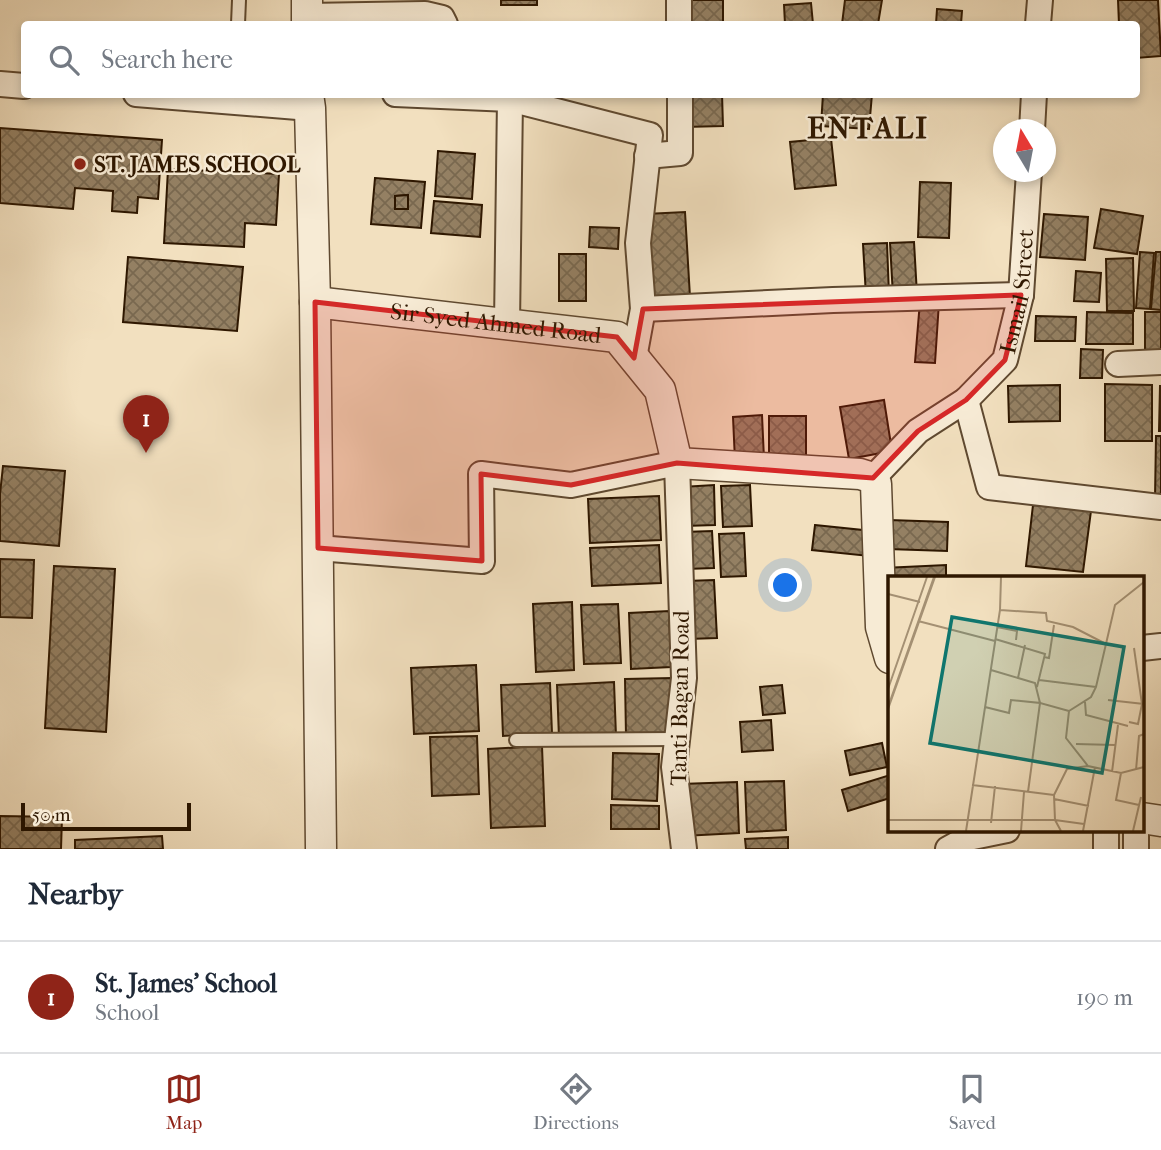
<!DOCTYPE html>
<style>
:root{--surface:#fff;--page:#f6f6f7;--text:#1f2937;--muted:#747a83;--line:#e0e1e3;--accent:#8f2418}
body{margin:0;font-family:"IM FELL French Canon",serif;background:var(--page);color:var(--text)}
.compass{position:absolute;left:993px;top:119px;width:63px;height:63px;border-radius:50%;background:var(--surface);box-shadow:0 4px 10px #0003;rotate:350deg}
.scale{position:absolute;left:21px;bottom:18px;width:170px;box-sizing:border-box;padding-left:7px;border:4px solid #2e1700;border-top:0;font-size:19px;line-height:24px;white-space:nowrap;color:#2e1700;-webkit-text-stroke:5px #f7ebd5;paint-order:stroke}
.you{position:absolute;left:786px;top:586px;width:24px;height:24px;margin:-18px;border:5px solid #fff;border-radius:50%;background:#1a73e8;box-shadow:0 0 0 10px #1a73e833}
.badge{display:grid;place-items:center;width:46px;height:46px;border-radius:50%;background:var(--accent);color:#fff;font-size:23px;font-weight:700}
.pin{position:absolute;translate:-50% -58px;filter:drop-shadow(0 2px 4px #0008)}
.pin::after{content:'';position:absolute;top:37px;width:24px;height:21px;background:inherit;clip-path:polygon(0 0,100% 0,50% 100%)}
.list{margin:0;padding:0;list-style:none}
h2{display:flex;justify-content:space-between;align-items:center;height:91px;margin:0;padding:0 28px;font-size:30px}
h2 small{font-size:23px;font-weight:400;color:var(--muted)}
.list li{display:grid;grid-template-columns:46px 1fr auto;gap:21px;align-items:center;box-sizing:border-box;height:112px;padding:0 28px;border-top:2px solid var(--line)}
.list b{display:block;font-size:26px;white-space:nowrap}
.list p{margin:0;font-size:23px;white-space:nowrap;color:var(--muted)}
.list em{font-size:23px;font-style:normal;color:var(--muted)}
.icon{flex:none;width:38px;height:38px;fill:none;stroke:currentColor;stroke-width:2;stroke-linecap:round;stroke-linejoin:round}
.map{position:relative;flex:none;width:1161px;height:849px;overflow:hidden}
.search{position:absolute;background:var(--surface);box-shadow:0 4px 10px #0003;left:21px;right:21px;top:21px;height:77px;display:flex;align-items:center;gap:18px;box-sizing:border-box;padding:0 24px;border-radius:7px;color:var(--muted);font-size:26px}
.sheet{height:203px;background:var(--surface)}
nav{display:flex;justify-content:space-around;align-items:center;box-sizing:border-box;height:98px;border-top:2px solid var(--line);background:var(--surface);font-size:19px;color:var(--muted)}
nav a{display:grid;justify-items:center;gap:4px}
nav .on{color:var(--accent)}
.map>svg:first-child{display:block}
.building{fill:url(#building-cross-hatch);stroke:#2e1700;stroke-width:2;fill-rule:evenodd}
.lines{fill:none;stroke-linecap:round;stroke-linejoin:round}
.service-casing{stroke:#5f4930;stroke-width:16}
.minor-casing{stroke:#5f4930;stroke-width:28}
.tertiary-casing{stroke:#5f4930;stroke-width:33}
.service{stroke:#f7ebd5;stroke-width:12}
.minor{stroke:#f7ebd5;stroke-width:24}
.tertiary{stroke:#f7ebd5;stroke-width:30}
.marked{fill:#d62828;fill-opacity:0.2;stroke:#d62828;stroke-width:5;stroke-linejoin:round}
.poi-dot{fill:#8f2418;stroke:#f7ebd5;stroke-width:2.5}
.labels{text-anchor:middle;dominant-baseline:central;stroke-width:5;stroke-linejoin:round;paint-order:stroke}
.poi-label{font-size:23px;font-weight:bold;fill:#2e1700;stroke:#f7ebd5;text-anchor:start}
.street-label{font-size:23px;fill:#2e1700;stroke:#f7ebd5}
.district-label{font-size:30px;font-weight:bold;letter-spacing:2px;fill:#2e1700;stroke:#f7ebd5}
.inset-road{fill:none;stroke:#a49073;stroke-width:2}
.view{fill:#0f766e;fill-opacity:0.15;stroke:#0f766e;stroke-width:3.5}
.inset-edge{fill:none;stroke:#2e1700;stroke-width:3.5}
</style>
<div class="map">
<svg width="1161" height="849" viewBox="0 0 1161 849">
<defs>
<pattern id="building-cross-hatch" width="8" height="8" patternUnits="userSpaceOnUse" patternTransform="scale(1.75)"><rect width="8" height="8" fill="#948063"/><path d="M0 0l8 8M0 8l8-8" fill="none" stroke="#79684f"/></pattern>
</defs>
<rect width="100%" height="100%" fill="#f2e0bf"/>
<filter id="stains"><feTurbulence type="fractalNoise" baseFrequency=".00286" numOctaves="4"/><feColorMatrix values="0 0 0 0 .2 0 0 0 0 .09 0 0 0 0 .02 0 0 0 .5 -.17"/></filter>
<radialGradient id="worn" r=".72"><stop offset=".6" stop-color="#630" stop-opacity="0"/><stop offset="1" stop-color="#630" stop-opacity=".3"/></radialGradient>
<g class="building">
<rect x="501" y="0" width="36" height="5"/>
<rect x="686" y="0" width="37" height="24"/>
<path d="M845,0H882L878,24H842Z"/>
<path d="M1118,0H1158L1161,56L1136,58V24H1119Z"/>
<path d="M811,3L813,24H785L784,5Z"/>
<path d="M937,9L962,11L961,24H936Z"/>
<path d="M684,94H722L723,126L684,127Z"/>
<path d="M823,94H872L869,129L821,126Z"/>
<path d="M0,128L162,140L158,199L138,197L137,213L112,211L113,191L75,188L73,209L0,203Z"/>
<path d="M831,138L836,185L795,189L790,142Z"/>
<path d="M438,151L475,154L472,199L435,196Z"/>
<path d="M168,169L279,174L276,225L245,223L244,247L164,243Z"/>
<path d="M375,178L425,182L421,228L371,224ZM408,195V209H395V196Z"/>
<path d="M920,182L951,183L949,238L918,237Z"/>
<path d="M408,195V209H395V196Z"/>
<path d="M434,201L482,205L480,237L431,233Z"/>
<path d="M1101,209L1143,216L1137,254L1094,248Z"/>
<path d="M685,212L690,297L651,299L646,214Z"/>
<path d="M1044,214L1088,217L1085,260L1040,257Z"/>
<path d="M590,227L619,228L618,249L589,247Z"/>
<path d="M914,242L917,295L893,296L890,243Z"/>
<path d="M887,243L889,295L866,296L863,244Z"/>
<path d="M1140,252L1154,253L1150,309L1136,308Z"/>
<path d="M1156,252H1161V310L1151,309Z"/>
<rect x="559" y="254" width="27" height="47"/>
<path d="M128,257L243,267L237,331L123,322Z"/>
<path d="M1133,258L1134,311H1107L1106,259Z"/>
<path d="M1076,271L1101,273L1099,302L1074,301Z"/>
<path d="M920,301L939,302L935,363L915,362Z"/>
<path d="M1087,312L1133,313V344H1086Z"/>
<rect x="1145" y="312" width="16" height="38"/>
<path d="M1036,316L1076,317L1075,341H1035Z"/>
<path d="M1081,349L1103,350L1102,378H1080Z"/>
<path d="M1105,384L1152,385V441H1105Z"/>
<path d="M1060,385V421L1009,422L1008,386Z"/>
<path d="M1160,386H1161V431H1159Z"/>
<path d="M884,400L892,451L849,459L840,407Z"/>
<path d="M762,415L764,459L735,461L733,417Z"/>
<path d="M769,416H806V460L769,459Z"/>
<path d="M1156,436H1161V499H1155Z"/>
<path d="M3,466L65,471L59,546L0,541V494Z"/>
<path d="M714,485L715,525L684,526L682,487Z"/>
<path d="M750,485L752,526L723,527L721,486Z"/>
<path d="M659,496L661,540L590,543L588,499Z"/>
<path d="M1033,505L1091,511L1083,572L1026,566Z"/>
<path d="M889,520L948,522L947,551L888,549Z"/>
<path d="M815,525L872,531L869,556L812,550Z"/>
<path d="M712,531L714,568L686,569L684,532Z"/>
<path d="M744,533L746,576L721,577L719,534Z"/>
<path d="M659,545L661,583L592,586L590,548Z"/>
<path d="M0,559L34,560L32,618L0,617Z"/>
<path d="M946,565V578H890L884,568Z"/>
<path d="M54,566L115,569L106,732L45,728Z"/>
<path d="M714,580L717,638L688,639L686,581Z"/>
<path d="M572,602L574,670L536,672L533,604Z"/>
<path d="M618,604L621,663L584,664L581,605Z"/>
<path d="M669,611L671,667L631,669L629,613Z"/>
<path d="M476,665L479,731L414,734L411,668Z"/>
<path d="M672,678L673,735L626,736L625,679Z"/>
<path d="M614,682L616,736L559,738L557,685Z"/>
<path d="M550,683L552,733L503,736L501,685Z"/>
<path d="M782,685L785,713L763,715L760,687Z"/>
<path d="M771,720L773,750L742,752L740,722Z"/>
<path d="M477,736L479,794L432,796L430,737Z"/>
<path d="M882,743L887,767L850,775L845,751Z"/>
<path d="M542,746L545,826L491,828L488,749Z"/>
<path d="M613,753L659,754L657,801L612,799Z"/>
<path d="M890,775V798L848,811L842,790Z"/>
<path d="M784,781L786,830L747,832L745,782Z"/>
<path d="M737,782L739,833L683,836L681,784Z"/>
<path d="M611,805L659,806V829H611Z"/>
<path d="M0,816L62,817L61,849H0Z"/>
<path d="M162,836L163,849H75V840Z"/>
<path d="M788,837V849H746L745,839Z"/>
</g>
<g class="lines">
<defs>
<g id="service">
<path d="M238,24L239,0"/>
<path d="M516,740L677,739"/>
</g>
<g id="minor">
<path d="M679,0V24"/>
<path d="M307,16L425,14L442,18L445,24"/>
<path d="M1038,24L1040,0"/>
<path d="M0,84L24,86"/>
<path d="M136,94L310,108"/>
<path d="M395,94L510,99L650,135L638,243L643,309L634,358"/>
<path d="M1032,130L1034,94"/>
<path d="M647,156L680,153V94"/>
<path d="M643,309L833,300L1021,295"/>
<path d="M507,324L510,99"/>
<path d="M1118,364L1161,362"/>
<path d="M966,400L989,487L1161,507"/>
<path id="s1" d="M873,478L918,431L966,400L1005,360L1021,295L1029,172"/>
<path d="M318,548L482,561L481,474L571,485L677,463L684,678L674,767L684,849"/>
<path d="M1142,648L1161,646"/>
<path d="M1106,830V849"/>
<path d="M1136,830V849"/>
<path d="M948,849L968,838L1007,830"/>
</g>
<g id="tertiary">
<path d="M307,0V24"/>
<path d="M308,94L310,108L315,302L321,849"/>
<path id="s2" d="M315,302L617,337L660,390L677,463L860,474L873,478L876,484L881,627L890,658"/>
<path d="M1142,818L1161,821"/>
</g>
</defs>
<use href="#service" class="service-casing"/>
<use href="#minor" class="minor-casing"/>
<use href="#tertiary" class="tertiary-casing"/>
<use href="#service" class="service"/>
<use href="#minor" class="minor"/>
<use href="#tertiary" class="tertiary"/>
</g>
<path class="marked" d="M1021,295L1005,360L966,400L918,431L873,478L677,463L571,485L481,474L482,561L318,548L315,302L617,337L634,358L643,309Z"/>
<circle class="poi-dot" cx="80" cy="164" r="7"/>
<g class="labels">
<g class="poi-label">
<text x="94" y="164">ST. JAMES SCHOOL</text>
</g>
<g class="street-label">
<text stroke="none"><textPath href="#s1" startOffset="248">Ismail Street</textPath></text>
<text stroke="none"><textPath href="#s2" startOffset="182">Sir Syed Ahmed Road</textPath></text>
<text transform="translate(680 698) rotate(-89)">Tanti Bagan Road</text>
</g>
<g class="district-label">
<text x="868" y="128">ENTALI</text>
</g>
</g>
<g transform="translate(888 576)">
<rect width="256" height="256" fill="#f2e0bf"/>
<path class="inset-road" d="M0,18L32,26M112,34L158,37L159,45L185,51L218,68M30,45L107,65M109,51L129,55L128,64M107,63L157,78L149,111M156,81L161,82L166,49M103,94L147,107L152,127L181,135L178,162L200,190L233,197L256,191M130,102L137,69M151,104L208,111M0,113L39,1M220,124L256,128M197,126L198,139L240,150M0,131L46,1M97,131L121,137L123,124L152,127L140,216M0,133L47,1M181,135L203,121L208,111L227,29L256,6M241,146L250,148L254,128L246,72M188,168L227,169M248,194L251,160L256,158M224,196L230,149M233,197L228,224L251,229M84,209L166,219M166,219L179,193L200,190M166,219L167,244L173,255M166,223L201,230M0,244H167L196,248M103,247L107,210M78,255L112,34L113,1M133,255L136,216M195,255L207,191M245,255L253,221"/>
<path class="view" d="M64,41L236,71L214,197L42,167Z"/>
<rect width="256" height="256" class="inset-edge"/>
</g>
<rect width="100%" height="100%" filter="url(#stains)"/>
<rect width="100%" height="100%" fill="url(#worn)"/>
</svg>
<svg class="compass" viewBox="-18 -18 36 36"><path d="M0-13l5 13h-10z" fill="#e53935"/><path d="M0 13l5-13h-10z" fill="#747a83"/></svg>
<div class="scale">50 m</div>
<div class="you"></div>
<div class="pin badge" style="left:146px;top:453px">1</div>
<div class="search"><svg class="icon" aria-label="search" viewBox="0 0 24 24"><circle cx="10" cy="10" r="6"/><path d="M15 15l6 6"/></svg>Search here</div>
</div>
<section class="sheet">
<h2>Nearby<small></small></h2>
<ul class="list">
<li><span class="badge">1</span><div><b>St. James' School</b><p>School</p></div><em>190 m</em></li>
</ul>
</section>
<nav>
<a class="on"><svg class="icon" aria-label="map" viewBox="0 0 24 24"><path d="M3 6l6-2 6 2 6-2v14l-6 2-6-2-6 2zM9 4v14M15 6v14"/></svg>Map</a>
<a><svg class="icon" aria-label="directions" viewBox="0 0 24 24"><path d="M12 3l9 9-9 9-9-9zM9 14v-3h6M13 9l2 2-2 2"/></svg>Directions</a>
<a><svg class="icon" aria-label="saved" viewBox="0 0 24 24"><path d="M7 4h10v16l-5-4-5 4z"/></svg>Saved</a>
</nav>
